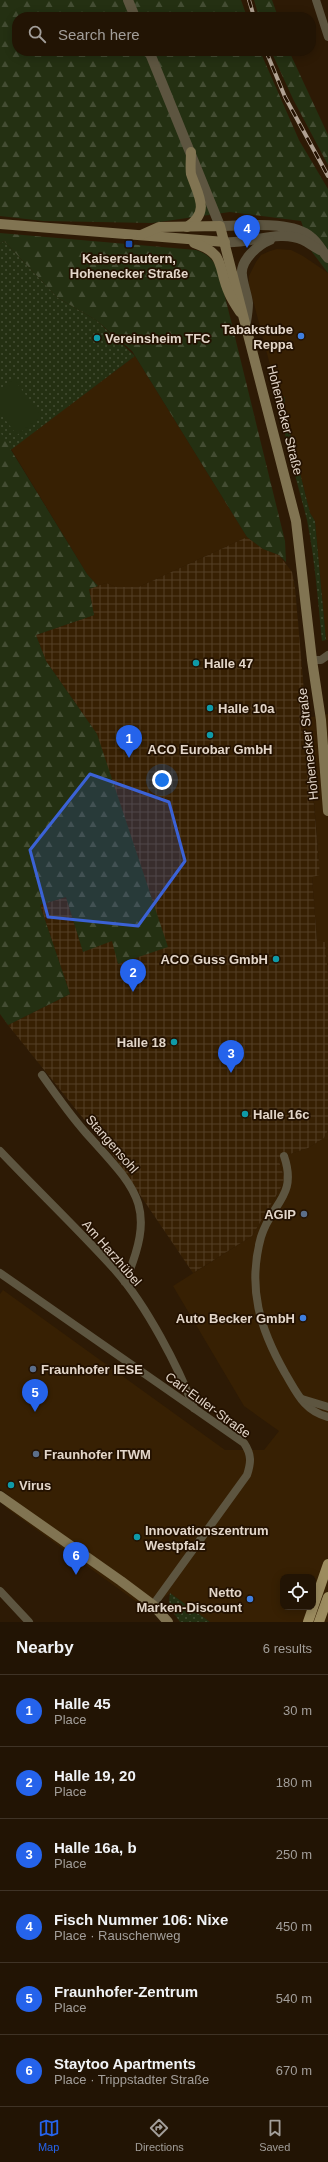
<!DOCTYPE html>
<meta charset="utf-8">
<style>
:root{--surface:#221404;--page:#2a1d0e;--text:#f1f3f6;--muted:#a29e9a;--line:#3f3326;--accent:#2563eb}
body{margin:0;font-family:Helvetica,sans-serif;background:var(--page);color:var(--text)}
.controls{position:absolute;right:12px;bottom:12px;display:grid;overflow:hidden;border-radius:8px;box-shadow:0 2px 10px #0003}
.controls button{width:36px;height:36px;display:grid;place-items:center;padding:0;border:0;border-bottom:1px solid var(--line);background:var(--surface);color:var(--text);font:20px sans-serif}
.you{position:absolute;left:162px;top:780px;width:14px;height:14px;margin:-10px;border:3px solid #fff;border-radius:50%;background:#1a73e8;box-shadow:0 0 0 6px #1a73e833}
.badge{display:grid;place-items:center;width:26px;height:26px;border-radius:50%;background:var(--accent);color:#fff;font-size:13px;font-weight:700}
.pin{position:absolute;translate:-50% -33px;filter:drop-shadow(0 1px 2px #0008)}
.pin::after{content:'';position:absolute;top:21px;width:14px;height:12px;background:inherit;clip-path:polygon(0 0,100% 0,50% 100%)}
.list{margin:0;padding:0;list-style:none}
h2{display:flex;justify-content:space-between;align-items:center;height:52px;margin:0;padding:0 16px;font-size:17px}
h2 small{font-size:13px;font-weight:400;color:var(--muted)}
.list li{display:grid;grid-template-columns:26px 1fr auto;gap:12px;align-items:center;box-sizing:border-box;height:72px;padding:0 16px;border-top:1px solid var(--line)}
.list b{display:block;font-size:15px;white-space:nowrap}
.list p{margin:0;font-size:13px;white-space:nowrap;color:var(--muted)}
.list em{font-size:13px;font-style:normal;color:var(--muted)}
.icon{flex:none;width:22px;height:22px;fill:none;stroke:currentColor;stroke-width:2;stroke-linecap:round;stroke-linejoin:round}
.map{position:relative;flex:none;width:328px;height:1622px;overflow:hidden}
.search{position:absolute;background:var(--surface);box-shadow:0 2px 10px #0003;left:12px;right:12px;top:12px;height:44px;display:flex;align-items:center;gap:10px;box-sizing:border-box;padding:0 14px;border-radius:16px;color:var(--muted);font-size:15px}
.sheet{height:484px;background:var(--surface)}
nav{display:flex;justify-content:space-around;align-items:center;box-sizing:border-box;height:56px;border-top:1px solid var(--line);background:var(--surface);font-size:11px;color:var(--muted)}
nav a{display:grid;justify-items:center;gap:2px}
nav .on{color:var(--accent)}
.map>svg:first-child{display:block}
.built{fill:#372003;fill-rule:evenodd}
.industrial{fill:url(#industrial-grid)}
.grass{fill:url(#grass-dots)}
.forest{fill:url(#forest-firs)}
.garden{fill:#243012}
.lines{fill:none;stroke-linecap:round;stroke-linejoin:round}
.minor{stroke:#5d5540;stroke-width:8}
.tertiary{stroke:#5d5540;stroke-width:10}
.secondary{stroke:#817452;stroke-width:10}
.primary{stroke:#9c8c5f;stroke-width:10}
.rail-casing{stroke:#b0a192;stroke-width:4}
.rail{stroke:#231100;stroke-width:2.5;stroke-dasharray:8;stroke-linecap:butt}
.marked{fill:#3b62d6;fill-opacity:0.2;stroke:#3b62d6;stroke-width:3;stroke-linejoin:round}
.transit-dot{fill:#1a4fb4;stroke:#231100;stroke-width:1.5}
.shop-dot{fill:#3f7fe0;stroke:#231100;stroke-width:1.5}
.culture-dot{fill:#0f9aa8;stroke:#231100;stroke-width:1.5}
.service-dot{fill:#5c6f8a;stroke:#231100;stroke-width:1.5}
.labels{text-anchor:middle;dominant-baseline:central;stroke-width:3.5;stroke-linejoin:round;paint-order:stroke}
.poi-label{font-size:13px;font-weight:bold;fill:#e3d6c9;stroke:#231100;text-anchor:start}
.street-label{font-size:13px;fill:#e3d6c9;stroke:#231100}
</style>
<div class="map">
<svg width="328" height="1622" viewBox="0 0 328 1622">
<defs>
<pattern id="industrial-grid" width="8" height="8" patternUnits="userSpaceOnUse"><rect width="8" height="8" fill="#372003"/><path d="M0 4h8M4 0v8" fill="none" stroke="#544026"/></pattern>
<pattern id="grass-dots" width="8" height="8" patternUnits="userSpaceOnUse"><rect width="8" height="8" fill="#243012"/><path d="M2 2h.1M6 6h.1" fill="none" stroke="#444d33" stroke-width="1.8" stroke-linecap="round"/></pattern>
<pattern id="forest-firs" width="22" height="20" patternUnits="userSpaceOnUse"><rect width="22" height="20" fill="#243012"/><path d="M5 1l3.5 6h-7zM16 11l3.5 6h-7z" fill="#444d33"/></pattern>
</defs>
<rect width="100%" height="100%" fill="#2d1a05"/>
<g class="built">
<path d="M277,249L291,250L303,256L328,273V640H326L315,521L310,513L284,409L285,398L279,399L249,285V276L256,262L261,255L270,251Z"/>
<path d="M135,356L247,537L139,587H116L106,583L98,586L87,574L11,449Z"/>
<path d="M328,714V975L325,942H317L312,876L320,875L307,718Z"/>
<path d="M328,1130V1622H210L170,1593L148,1610L5,1507L12,1498L0,1489V1294L3,1290L225,1450H264L279,1431L244,1406L173,1286L252,1236L283,1184L284,1176L278,1158L308,1148L324,1138ZM283,1577H313V1607H283Z"/>
</g>
<path class="industrial" d="M247,537L263,549L279,555L292,572L295,588L320,875L312,877L317,942H325L328,975V1130L324,1138L308,1148L278,1158L284,1177L283,1184L252,1236L193,1273L115,1158L8,1025L70,994L40,905L66,897L83,951L97,734L46,661L36,635L94,615L89,589L106,583L116,587H139Z"/>
<g class="grass">
<path d="M4,241L58,298L96,320L135,356L8,452L94,615L0,646V244Z"/>
<path d="M285,397L284,409L310,513L315,521L326,640L322,641C318,601 315,560 307,520C297,480 284,440 279,399Z"/>
<path d="M170,1593L210,1622H180C173,1611 167,1607 170,1593Z"/>
</g>
<g class="forest">
<path d="M0,0H241L247,17H17V51H260L299,140L328,189V273L312,252L301,221L230,212L152,223L43,221L0,216Z"/>
<path d="M254,0H272L278,17H259Z"/>
<path d="M271,51H289L328,135V165L293,99Z"/>
<path d="M0,233L196,250C208,254 213,259 219,272L285,541L286,562L279,555L263,549L247,537L132,351L96,320L58,298L4,241L0,244Z"/>
<path d="M0,432L87,574L98,586L89,589L94,615L36,635L46,661L97,734L168,947L118,964L112,941L83,952L66,897L40,905L70,994L8,1025L0,1014Z"/>
</g>
<path class="garden" d="M14,379L41,416L17,435L0,413V389Z"/>
<g class="lines">
<g class="minor">
<path d="M316,0L328,37"/>
<path d="M312,660H321L328,655"/>
<path d="M42,1075C56,1095 70,1115 86,1133C137,1190 158,1205 125,1282"/>
<path d="M0,1151C38,1191 79,1230 116,1271C146,1305 178,1366 194,1408"/>
<path d="M284,1156C298,1197 271,1203 261,1237C247,1288 260,1329 285,1373C297,1393 304,1411 328,1417"/>
<path d="M0,1273L244,1443C252,1455 251,1463 247,1475L153,1605"/>
<path d="M302,1399L328,1407"/>
<path d="M0,1591L29,1622"/>
</g>
<g class="tertiary">
<path d="M128,0L135,17"/>
<path d="M149,51L220,226C245,226 291,220 311,237C318,242 322,251 328,258"/>
<path d="M225,242C250,244 280,229 303,240C309,243 314,247 320,250"/>
<path d="M246,322C247,316 248,309 248,303C247,294 243,285 242,275C240,260 258,245 270,240"/>
</g>
<g class="secondary">
<path d="M0,224L225,242"/>
<path d="M187,227C211,212 198,195 191,174C190,167 191,159 191,152"/>
<path d="M141,235L159,227L220,226L296,521L312,660L321,720L328,811"/>
<path d="M194,243C227,254 217,267 229,293C232,300 236,306 240,312"/>
<path d="M0,1496L121,1581L153,1605L168,1622"/>
</g>
<g class="primary">
<path d="M308,1622L328,1564"/>
<path d="M319,1622L328,1597"/>
</g>
<defs>
<g id="rail">
<path d="M249,0L254,17"/>
<path d="M266,51L285,97L328,176"/>
</g>
</defs>
<use href="#rail" class="rail-casing"/>
<use href="#rail" class="rail"/>
</g>
<path class="marked" d="M90,774L169,802L185,861L138,926L48,917L30,850Z"/>
<rect class="transit-dot" x="125" y="240" width="8" height="8" rx="2"/>
<g class="shop-dot">
<circle cx="301" cy="336" r="4"/>
<circle cx="303" cy="1318" r="4"/>
<circle cx="250" cy="1599" r="4"/>
</g>
<g class="culture-dot">
<circle cx="97" cy="338" r="4"/>
<circle cx="196" cy="663" r="4"/>
<circle cx="210" cy="708" r="4"/>
<circle cx="210" cy="735" r="4"/>
<circle cx="276" cy="959" r="4"/>
<circle cx="174" cy="1042" r="4"/>
<circle cx="245" cy="1114" r="4"/>
<circle cx="11" cy="1485" r="4"/>
<circle cx="137" cy="1537" r="4"/>
</g>
<g class="service-dot">
<circle cx="304" cy="1214" r="4"/>
<circle cx="33" cy="1369" r="4"/>
<circle cx="36" cy="1454" r="4"/>
</g>
<g class="labels">
<g class="poi-label">
<text x="129" y="258" text-anchor="middle">Kaiserslautern,<tspan x="129" dy="15">Hohenecker Straße</tspan></text>
<text x="293" y="329" text-anchor="end">Tabakstube<tspan x="293" dy="15">Reppa</tspan></text>
<text x="105" y="338">Vereinsheim TFC</text>
<text x="204" y="663">Halle 47</text>
<text x="218" y="708">Halle 10a</text>
<text x="210" y="749" text-anchor="middle">ACO Eurobar GmbH</text>
<text x="268" y="959" text-anchor="end">ACO Guss GmbH</text>
<text x="166" y="1042" text-anchor="end">Halle 18</text>
<text x="253" y="1114">Halle 16c</text>
<text x="296" y="1214" text-anchor="end">AGIP</text>
<text x="295" y="1318" text-anchor="end">Auto Becker GmbH</text>
<text x="41" y="1369">Fraunhofer IESE</text>
<text x="44" y="1454">Fraunhofer ITWM</text>
<text x="19" y="1485">Virus</text>
<text x="145" y="1530">Innovationszentrum<tspan x="145" dy="15">Westpfalz</tspan></text>
<text x="242" y="1592" text-anchor="end">Netto<tspan x="242" dy="15">Marken-Discount</tspan></text>
</g>
<g class="street-label">
<text transform="translate(285 420) rotate(76)">Hohenecker Straße</text>
<text transform="translate(308 744) rotate(-96)">Hohenecker Straße</text>
<text transform="translate(112 1144) rotate(49)">Stangensohl</text>
<text transform="translate(112 1253) rotate(49)">Am Harzhübel</text>
<text transform="translate(208 1405) rotate(36)">Carl-Euler-Straße</text>
</g>
</g>
</svg>
<div class="controls">
<button><svg class="icon" aria-label="locate" viewBox="0 0 24 24"><circle cx="12" cy="12" r="6"/><path d="M12 2v4M12 18v4M2 12h4M18 12h4"/></svg></button>
</div>
<div class="you"></div>
<div class="pin badge" style="left:129px;top:758px">1</div>
<div class="pin badge" style="left:133px;top:992px">2</div>
<div class="pin badge" style="left:231px;top:1073px">3</div>
<div class="pin badge" style="left:247px;top:248px">4</div>
<div class="pin badge" style="left:35px;top:1412px">5</div>
<div class="pin badge" style="left:76px;top:1575px">6</div>
<div class="search"><svg class="icon" aria-label="search" viewBox="0 0 24 24"><circle cx="10" cy="10" r="6"/><path d="M15 15l6 6"/></svg>Search here</div>
</div>
<section class="sheet">
<h2>Nearby<small>6 results</small></h2>
<ul class="list">
<li><span class="badge">1</span><div><b>Halle 45</b><p>Place</p></div><em>30 m</em></li>
<li><span class="badge">2</span><div><b>Halle 19, 20</b><p>Place</p></div><em>180 m</em></li>
<li><span class="badge">3</span><div><b>Halle 16a, b</b><p>Place</p></div><em>250 m</em></li>
<li><span class="badge">4</span><div><b>Fisch Nummer 106: Nixe</b><p>Place · Rauschenweg</p></div><em>450 m</em></li>
<li><span class="badge">5</span><div><b>Fraunhofer-Zentrum</b><p>Place</p></div><em>540 m</em></li>
<li><span class="badge">6</span><div><b>Staytoo Apartments</b><p>Place · Trippstadter Straße</p></div><em>670 m</em></li>
</ul>
</section>
<nav>
<a class="on"><svg class="icon" aria-label="map" viewBox="0 0 24 24"><path d="M3 6l6-2 6 2 6-2v14l-6 2-6-2-6 2zM9 4v14M15 6v14"/></svg>Map</a>
<a><svg class="icon" aria-label="directions" viewBox="0 0 24 24"><path d="M12 3l9 9-9 9-9-9zM9 14v-3h6M13 9l2 2-2 2"/></svg>Directions</a>
<a><svg class="icon" aria-label="saved" viewBox="0 0 24 24"><path d="M7 4h10v16l-5-4-5 4z"/></svg>Saved</a>
</nav>
